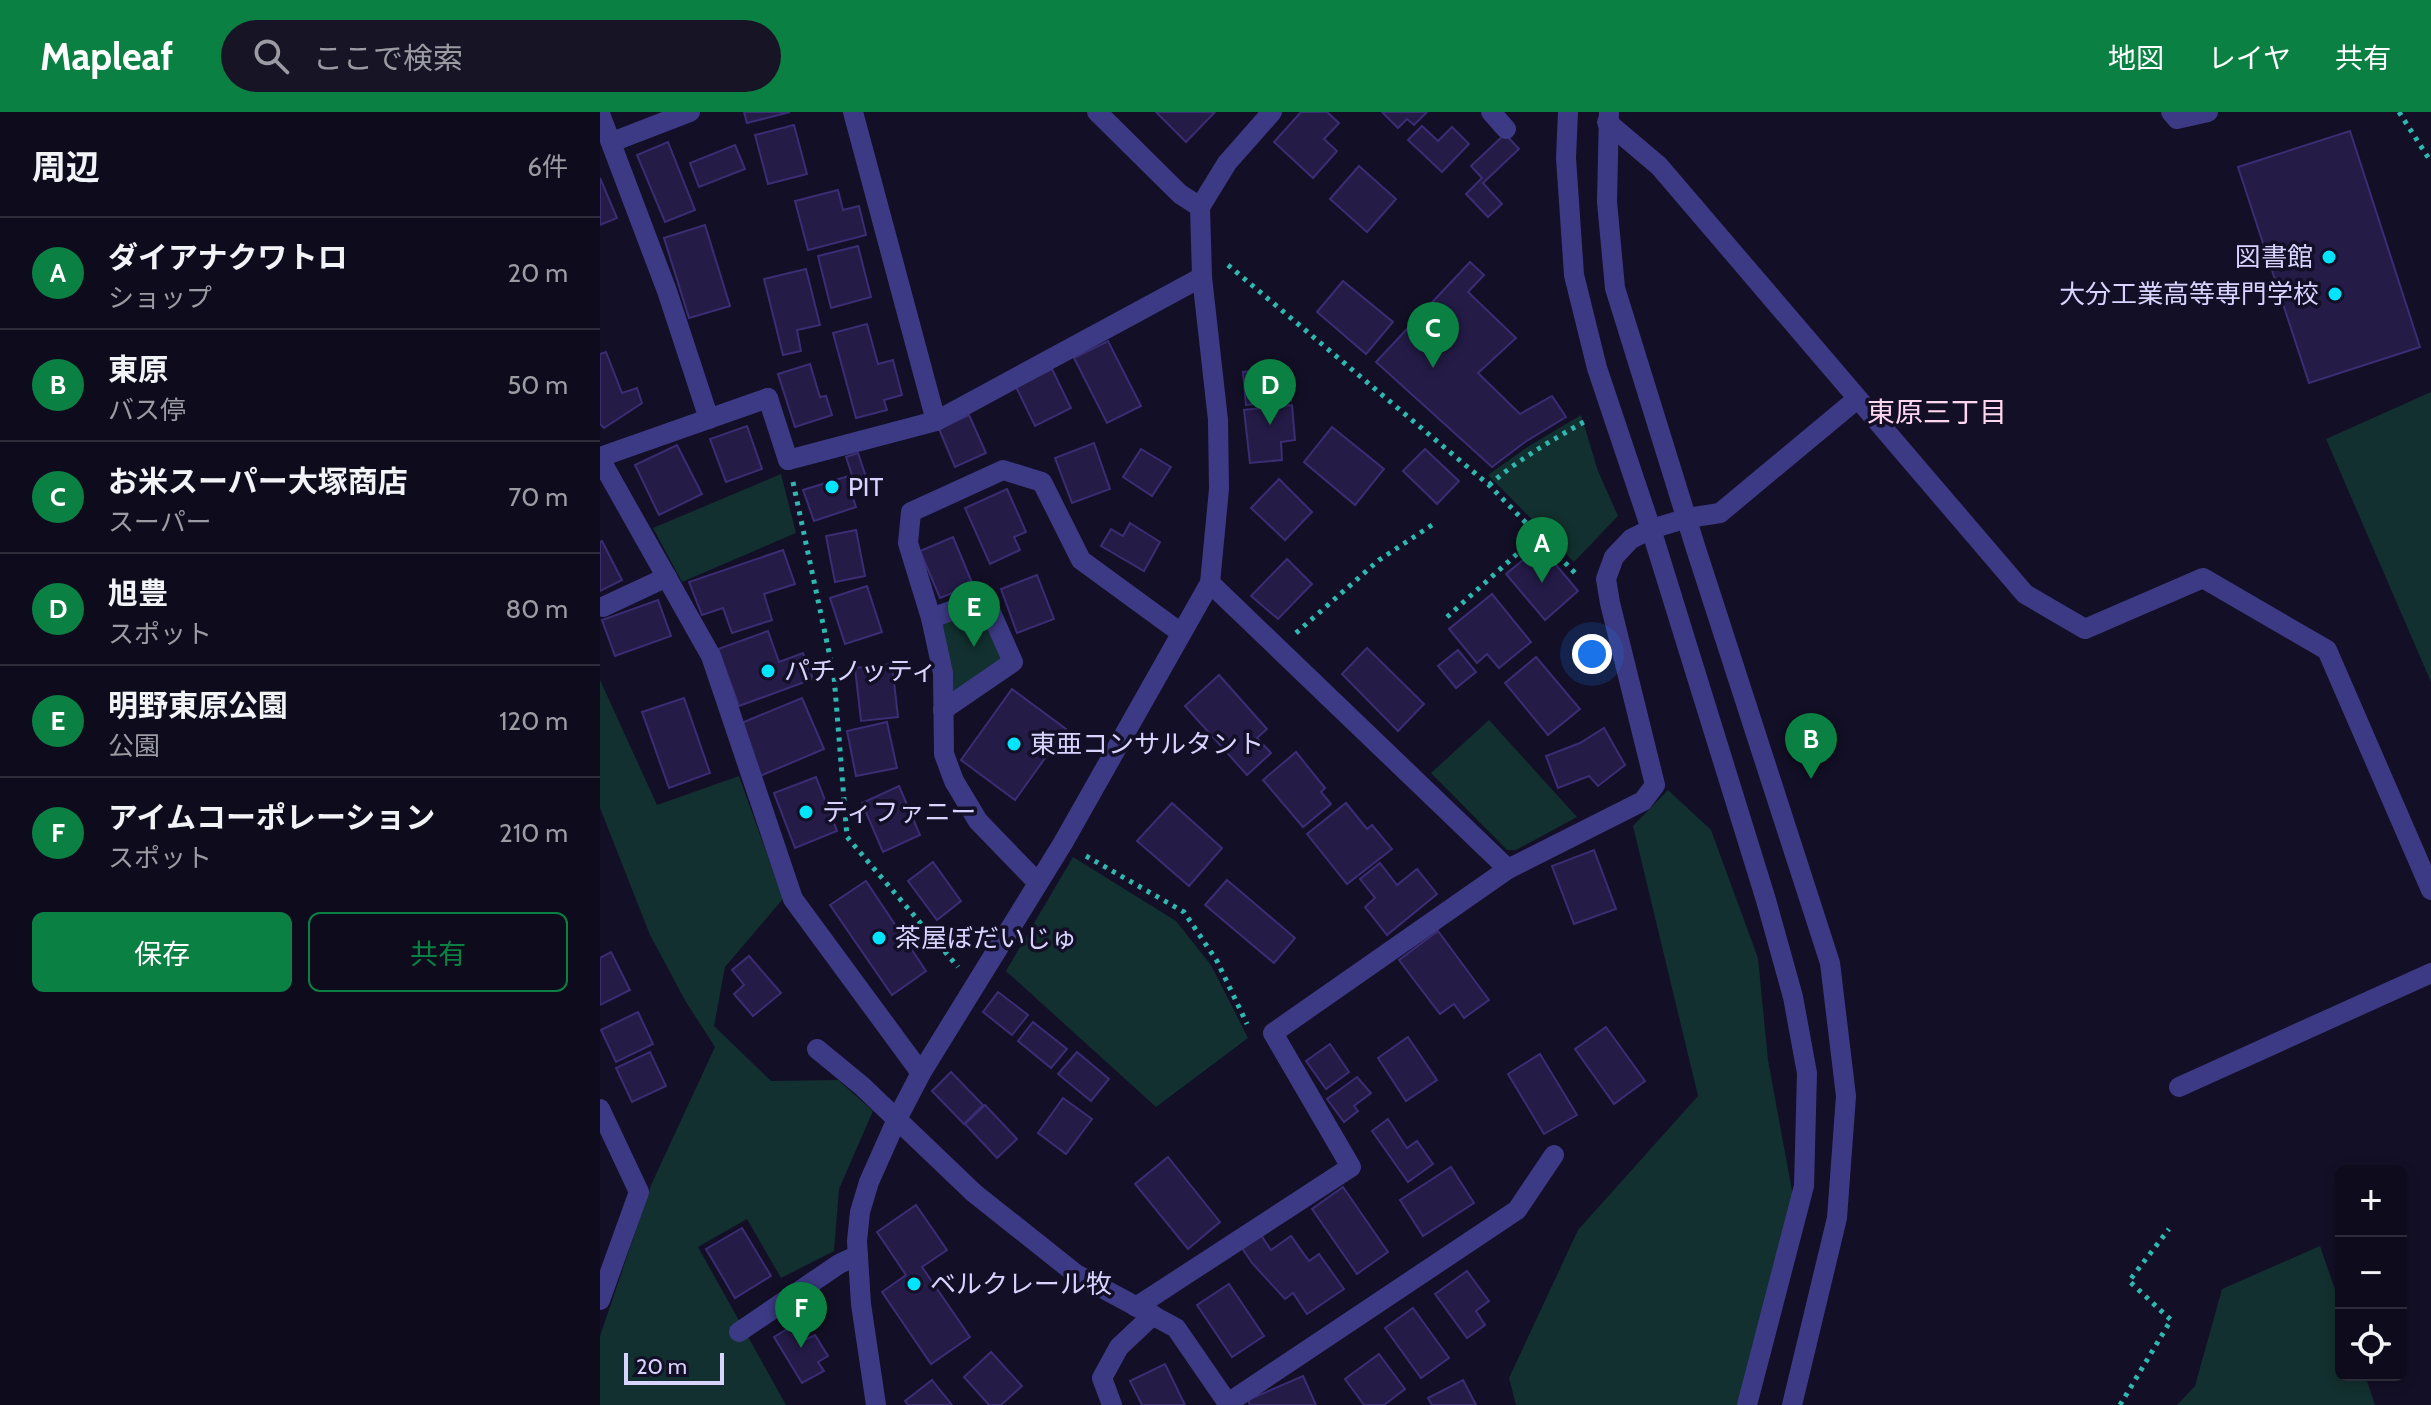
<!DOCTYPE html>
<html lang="ja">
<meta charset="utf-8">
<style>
:root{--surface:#0e0b1c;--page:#171425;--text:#f1f3f6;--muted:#9b9ba3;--line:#2e2b3b;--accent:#0b8043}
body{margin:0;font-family:Cabin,"Noto Sans JP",sans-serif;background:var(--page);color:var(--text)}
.controls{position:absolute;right:24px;bottom:24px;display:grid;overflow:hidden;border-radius:12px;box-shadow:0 4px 12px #0003}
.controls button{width:72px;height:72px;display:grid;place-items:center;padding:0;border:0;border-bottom:2px solid var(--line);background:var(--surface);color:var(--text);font:40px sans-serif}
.scale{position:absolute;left:24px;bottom:20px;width:100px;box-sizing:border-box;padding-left:8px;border:4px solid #d9d4ff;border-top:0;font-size:22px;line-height:28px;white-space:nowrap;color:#d9d4ff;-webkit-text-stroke:6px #130f26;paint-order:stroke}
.you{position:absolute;left:992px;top:542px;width:28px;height:28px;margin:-20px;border:6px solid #fff;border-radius:50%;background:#1a73e8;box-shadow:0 0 0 12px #1a73e833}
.badge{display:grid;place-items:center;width:52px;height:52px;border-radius:50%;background:var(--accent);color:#fff;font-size:26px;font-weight:700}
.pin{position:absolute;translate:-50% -66px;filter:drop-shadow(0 2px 4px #0008)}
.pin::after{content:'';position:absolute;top:42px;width:28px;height:24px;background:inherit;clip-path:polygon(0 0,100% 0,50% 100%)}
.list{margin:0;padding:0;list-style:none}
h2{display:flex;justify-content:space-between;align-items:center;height:104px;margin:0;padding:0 32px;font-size:34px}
h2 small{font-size:26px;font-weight:400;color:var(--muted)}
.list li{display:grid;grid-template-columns:52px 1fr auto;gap:24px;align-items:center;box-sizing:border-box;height:112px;padding:0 32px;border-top:2px solid var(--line)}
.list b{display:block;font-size:30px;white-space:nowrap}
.list p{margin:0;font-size:26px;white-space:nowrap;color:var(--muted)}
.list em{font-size:26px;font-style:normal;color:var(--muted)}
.actions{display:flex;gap:16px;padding:24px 32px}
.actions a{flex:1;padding:18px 0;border:2px solid var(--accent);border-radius:12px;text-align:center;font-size:28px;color:var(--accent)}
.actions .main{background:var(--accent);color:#fff}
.icon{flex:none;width:44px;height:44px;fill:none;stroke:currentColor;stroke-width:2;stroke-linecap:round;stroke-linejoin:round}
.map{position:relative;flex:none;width:1831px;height:1293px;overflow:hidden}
header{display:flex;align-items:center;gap:48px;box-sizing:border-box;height:112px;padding:0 40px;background:var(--accent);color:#fff}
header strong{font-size:38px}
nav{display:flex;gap:44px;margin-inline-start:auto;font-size:28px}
.search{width:560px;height:72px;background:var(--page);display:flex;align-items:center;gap:20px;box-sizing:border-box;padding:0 28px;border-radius:44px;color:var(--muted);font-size:30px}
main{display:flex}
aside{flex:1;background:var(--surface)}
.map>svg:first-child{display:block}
.green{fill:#12302f}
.building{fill:#241b47;stroke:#3b2d73;stroke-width:2}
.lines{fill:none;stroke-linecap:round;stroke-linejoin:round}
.path{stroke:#2fb8b0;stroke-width:5;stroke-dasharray:4 6;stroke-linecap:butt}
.service{stroke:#3d3a85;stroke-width:20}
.pedestrian{stroke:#3d3a85;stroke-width:20}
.minor{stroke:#3d3a85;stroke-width:20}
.tertiary{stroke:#3d3a85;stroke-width:20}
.poi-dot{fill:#00e5ff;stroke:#130f26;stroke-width:3}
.labels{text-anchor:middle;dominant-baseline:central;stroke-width:7;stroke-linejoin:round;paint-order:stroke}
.poi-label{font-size:26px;fill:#d9d4ff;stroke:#130f26;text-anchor:start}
.neighbourhood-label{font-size:28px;fill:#ffd6f0;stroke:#130f26}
</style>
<header>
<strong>Mapleaf</strong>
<div class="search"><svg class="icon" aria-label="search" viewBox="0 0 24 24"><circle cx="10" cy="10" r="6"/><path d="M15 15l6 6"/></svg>ここで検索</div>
<nav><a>地図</a><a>レイヤ</a><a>共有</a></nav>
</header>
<main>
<aside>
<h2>周辺<small>6件</small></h2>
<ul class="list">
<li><span class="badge">A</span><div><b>ダイアナクワトロ</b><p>ショップ</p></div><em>20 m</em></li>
<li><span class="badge">B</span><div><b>東原</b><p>バス停</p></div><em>50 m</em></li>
<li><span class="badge">C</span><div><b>お米スーパー大塚商店</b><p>スーパー</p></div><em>70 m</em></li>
<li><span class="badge">D</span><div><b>旭豊</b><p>スポット</p></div><em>80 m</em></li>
<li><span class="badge">E</span><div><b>明野東原公園</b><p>公園</p></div><em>120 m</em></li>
<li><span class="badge">F</span><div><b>アイムコーポレーション</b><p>スポット</p></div><em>210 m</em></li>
</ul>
<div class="actions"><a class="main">保存</a><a>共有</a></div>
</aside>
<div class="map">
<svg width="1831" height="1293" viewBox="0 0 1831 1293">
<rect width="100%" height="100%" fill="#130f26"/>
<g class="green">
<path d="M1831,280V570L1726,327Z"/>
<path d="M981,303L998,359L1018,404L974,450L888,363L929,334Z"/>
<path d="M181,362L196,421L82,470L53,416Z"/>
<path d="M383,490L409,549L355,586L338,507Z"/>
<path d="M0,568L57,693L139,664L183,787L125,855L114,914L171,969L238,968L273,999L239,1077L234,1139L181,1166L147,1107L98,1135L186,1293H0V1224L52,1071L115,935L86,890L50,823L0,696Z"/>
<path d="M889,608L977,705L916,738H907L831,661Z"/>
<path d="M1068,678L1111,718L1158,846L1168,948L1195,1095L1154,1293H916L909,1266L978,1118L1098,984L1033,714Z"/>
<path d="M473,745L576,809L611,853L648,926L556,995L406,859Z"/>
<path d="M1720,1134L1741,1195V1263H1765L1775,1293H1577L1595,1274L1622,1177Z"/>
</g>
<g class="building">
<path d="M144,0H190L147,11Z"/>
<path d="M556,0H615L586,30Z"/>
<path d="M701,0H727L739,11L724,27L737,39L713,66L674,30Z"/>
<path d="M782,0H827L814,13L807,7L798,16Z"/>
<path d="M194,13L207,62L168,72L155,23Z"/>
<path d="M822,14L838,29L852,15L869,32L842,60L808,28Z"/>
<path d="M1750,19L1820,235L1709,271L1638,55Z"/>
<path d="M905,22L919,37L883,71L902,92L888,105L866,82L882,66L871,54Z"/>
<path d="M68,30L95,98L65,110L37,43Z"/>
<path d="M135,33L145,57L99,75L90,51Z"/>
<path d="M759,54L796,87L767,120L730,87Z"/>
<path d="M0,66L17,106L0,113Z"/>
<path d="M238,78L243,98L259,94L266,123L208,138L195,89Z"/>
<path d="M105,113L130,194L89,206L64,126Z"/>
<path d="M258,134L271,185L231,196L218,144Z"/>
<path d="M870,150L884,163L868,180L916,226L878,261L920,302L952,284L966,305L925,330L892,355L776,250Z"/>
<path d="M206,157L220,213L197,218L201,239L183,243L164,167Z"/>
<path d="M743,169L793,210L766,242L717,200Z"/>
<path d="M267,212L278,252L293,248L302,283L284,288L287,298L256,306L233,221Z"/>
<path d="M508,229L541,294L507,311L474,246Z"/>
<path d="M6,240L22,281L37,276L42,291L4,316L0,312V242Z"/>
<path d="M210,252L220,285L226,284L232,303L195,315L178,262Z"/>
<path d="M688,255L691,289L646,293L643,260Z"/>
<path d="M452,257L471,296L435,314L416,275Z"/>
<path d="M692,293L695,328L681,330L682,348L650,351L644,298Z"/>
<path d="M369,303L386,341L355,355L339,317Z"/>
<path d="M147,314L162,357L126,370L110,327Z"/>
<path d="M732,315L784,357L755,393L704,350Z"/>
<path d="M494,331L510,377L472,391L455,346Z"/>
<path d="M77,333L102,382L59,403L35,353Z"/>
<path d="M541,337L571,355L552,384L523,365Z"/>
<path d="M825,337L859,369L837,392L803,359Z"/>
<path d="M258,341L266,365L248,371L256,395L214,409L203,378L252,363L246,345Z"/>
<path d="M679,367L712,400L685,428L651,396Z"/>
<path d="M407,377L426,420L414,425L420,438L390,452L365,396Z"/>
<path d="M530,411L560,430L544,459L501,434L511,417L523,424Z"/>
<path d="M256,418L265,464L235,470L226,424Z"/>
<path d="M353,425L373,473L340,486L320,439Z"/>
<path d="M2,429L22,468L0,479V430Z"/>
<path d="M940,434L978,479L945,508L906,462Z"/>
<path d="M183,438L195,472L164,482L172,508L132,521L123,496L102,503L89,470Z"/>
<path d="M687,447L712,472L678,507L651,484Z"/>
<path d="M437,463L454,507L417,521L401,477Z"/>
<path d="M267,474L282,520L245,532L230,486Z"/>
<path d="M892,482L931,530L899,556L887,542L877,551L849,517Z"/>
<path d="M58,488L71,524L15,544L2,508Z"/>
<path d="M168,519L179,550L203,541L213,567L139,594L118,537Z"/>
<path d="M767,536L824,592L798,619L742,562Z"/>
<path d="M858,538L876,560L856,576L838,554Z"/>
<path d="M936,545L980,597L948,623L905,571Z"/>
<path d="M292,552L298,605L261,609L255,556Z"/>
<path d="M619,563L667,617L657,626L671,641L647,663L585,594Z"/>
<path d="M412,577L466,617L415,688L361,648Z"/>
<path d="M84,586L110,661L69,676L42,600Z"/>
<path d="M202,586L224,637L160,664L139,612Z"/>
<path d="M287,610L297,656L256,664L247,619Z"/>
<path d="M1004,616L1025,653L998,674L989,664L958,676L946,644L980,631Z"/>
<path d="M696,640L725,676L721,680L731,692L703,715L663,668Z"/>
<path d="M216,665L237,719L195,736L174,681Z"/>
<path d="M299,674L320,723L283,740L262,691Z"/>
<path d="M572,691L622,736L589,774L537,729Z"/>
<path d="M746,691L767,717L772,713L792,737L747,772L707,722Z"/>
<path d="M994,738L1016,797L974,812L952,754Z"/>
<path d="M333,750L361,789L337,808L308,769Z"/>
<path d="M780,751L797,773L817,757L837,782L787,823L765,795L775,786L760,767Z"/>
<path d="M627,768L695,826L674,851L605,793Z"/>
<path d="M266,769L326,859L292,883L230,793Z"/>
<path d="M838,819L889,888L864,906L854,892L840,902L799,848Z"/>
<path d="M11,840L30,878L0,893V846Z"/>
<path d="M149,844L181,881L153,904L134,882L144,873L132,858Z"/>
<path d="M398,880L428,903L412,923L383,900Z"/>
<path d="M38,900L53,932L16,950L1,918Z"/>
<path d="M433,910L467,937L451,956L418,929Z"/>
<path d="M1006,915L1045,969L1014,992L975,937Z"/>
<path d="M808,925L837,968L806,989L778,946Z"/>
<path d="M730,932L749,960L726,977L706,949Z"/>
<path d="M50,940L66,974L32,990L16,956Z"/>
<path d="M477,940L509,967L491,989L458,962Z"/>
<path d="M940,942L977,1003L944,1022L908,962Z"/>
<path d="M351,960L383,993L364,1012L332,979Z"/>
<path d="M757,965L771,981L754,994L758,999L744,1010L727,987Z"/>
<path d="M463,986L492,1007L466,1042L438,1021Z"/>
<path d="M385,993L417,1027L397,1046L365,1012Z"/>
<path d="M788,1007L807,1036L817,1029L833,1052L808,1070L772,1019Z"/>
<path d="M568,1045L620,1110L588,1137L535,1072Z"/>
<path d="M851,1055L874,1091L823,1124L800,1088Z"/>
<path d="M743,1075L788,1140L757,1162L712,1097Z"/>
<path d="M316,1093L347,1138L322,1155L370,1225L331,1252L282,1180L306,1163L277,1120Z"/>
<path d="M142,1116L171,1164L135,1186L106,1137Z"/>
<path d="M661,1123L671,1138L691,1124L709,1149L719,1142L744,1177L707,1202L693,1181L685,1187L652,1151L642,1136Z"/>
<path d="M867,1159L889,1189L876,1199L885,1213L867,1226L835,1182Z"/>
<path d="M629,1172L664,1224L632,1245L597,1193Z"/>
<path d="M813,1196L849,1246L821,1266L785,1216Z"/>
<path d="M197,1211L207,1227L215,1223L228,1244L218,1250L224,1259L202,1271L174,1225Z"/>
<path d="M391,1240L422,1274L401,1293H389L364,1265Z"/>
<path d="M779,1242L805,1277L784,1293H764L745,1267Z"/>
<path d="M565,1252L585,1293H542L530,1269Z"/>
<path d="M703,1264L716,1293H650L648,1288Z"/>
<path d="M332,1268L352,1293H308L305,1289Z"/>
<path d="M863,1268L876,1293H832L828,1286Z"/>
</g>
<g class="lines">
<g class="path">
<path d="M1799,0L1831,50"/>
<path d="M628,153L889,373L979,465"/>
<path d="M193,370L234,564L247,725L358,855"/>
<path d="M889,373C920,346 954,327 989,307"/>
<path d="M847,505L938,423"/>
<path d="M696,521L779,448L832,413"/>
<path d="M486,744L584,800L617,849L647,912"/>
<path d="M1520,1293L1571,1208L1529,1169L1569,1117"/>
</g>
<path class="service" d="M1571,0L1577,7L1608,0"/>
<g class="pedestrian">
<path d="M168,286L188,348"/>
<path d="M331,506L385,487L413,550L343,598"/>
</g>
<g class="minor">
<path d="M253,0L336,309"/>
<path d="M497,0L580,82L600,95"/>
<path d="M891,0L906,17"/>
<path d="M0,2L67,179L109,307"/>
<path d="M1007,10L1059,54L1425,482L1485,517L1603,466L1727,538L1831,778"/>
<path d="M12,30L90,0"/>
<path d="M0,345L168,286"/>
<path d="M0,347L111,544L193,787L321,961"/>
<path d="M188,348L336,309L602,165"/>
<path d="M610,471L908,757L1043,689L1055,673L1010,491L1006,467L1014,445L1031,427L1051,417L1088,406L1120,401L1257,287"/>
<path d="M3,495L67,465"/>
<path d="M438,771L378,709L354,669L344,642L343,561L331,506L308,431L311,400L403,358L442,370L481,448L581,521"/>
<path d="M217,937L262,974L374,1081L476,1162L576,1216L629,1293"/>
<path d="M1579,975L1831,861"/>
<path d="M0,997L39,1080L0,1188"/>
<path d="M536,1195L751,1055L673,921L908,757"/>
<path d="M139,1220L239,1152L258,1143"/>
<path d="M628,1291L917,1098L954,1043"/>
<path d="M276,1293L261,1192L257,1129L260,1100L269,1070L297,1007L321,961L463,731L610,471L619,377L618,308L602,165L600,95L627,51L672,0"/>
<path d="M512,1293L502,1266L519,1235L553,1203"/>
</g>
<g class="tertiary">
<path d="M968,0L966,46L974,163L997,256L1051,417L1166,788L1193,885L1207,961L1204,1074L1147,1293"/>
<path d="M1009,0L1007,90L1015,176L1096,437L1230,851L1246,984L1237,1106L1192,1293"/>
</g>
</g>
<g class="poi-dot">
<circle cx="1729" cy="145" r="8"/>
<circle cx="1735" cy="182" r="8"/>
<circle cx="232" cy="375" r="8"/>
<circle cx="168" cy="559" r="8"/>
<circle cx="414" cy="632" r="8"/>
<circle cx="206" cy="700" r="8"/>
<circle cx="279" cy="826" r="8"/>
<circle cx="314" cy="1172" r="8"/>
</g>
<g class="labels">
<g class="poi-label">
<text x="1713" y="145" text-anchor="end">図書館</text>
<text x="1719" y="182" text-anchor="end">大分工業高等専門学校</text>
<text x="248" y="375">PIT</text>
<text x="184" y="559">パチノッティ</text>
<text x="430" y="632">東亜コンサルタント</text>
<text x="222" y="700">ティファニー</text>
<text x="295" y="826">茶屋ぼだいじゅ</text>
<text x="330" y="1172">ベルクレール牧</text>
</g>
<g class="neighbourhood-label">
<text x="1337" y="300">東原三丁目</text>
</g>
</g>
</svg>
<div class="controls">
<button>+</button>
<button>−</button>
<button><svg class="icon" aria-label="locate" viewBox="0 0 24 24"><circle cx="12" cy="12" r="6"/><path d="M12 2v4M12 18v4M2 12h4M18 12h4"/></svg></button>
</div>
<div class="scale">20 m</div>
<div class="you"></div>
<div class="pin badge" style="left:942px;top:471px">A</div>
<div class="pin badge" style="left:1211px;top:667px">B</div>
<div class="pin badge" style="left:833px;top:256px">C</div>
<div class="pin badge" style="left:670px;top:313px">D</div>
<div class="pin badge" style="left:374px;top:535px">E</div>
<div class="pin badge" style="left:201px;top:1236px">F</div>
</div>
</main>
